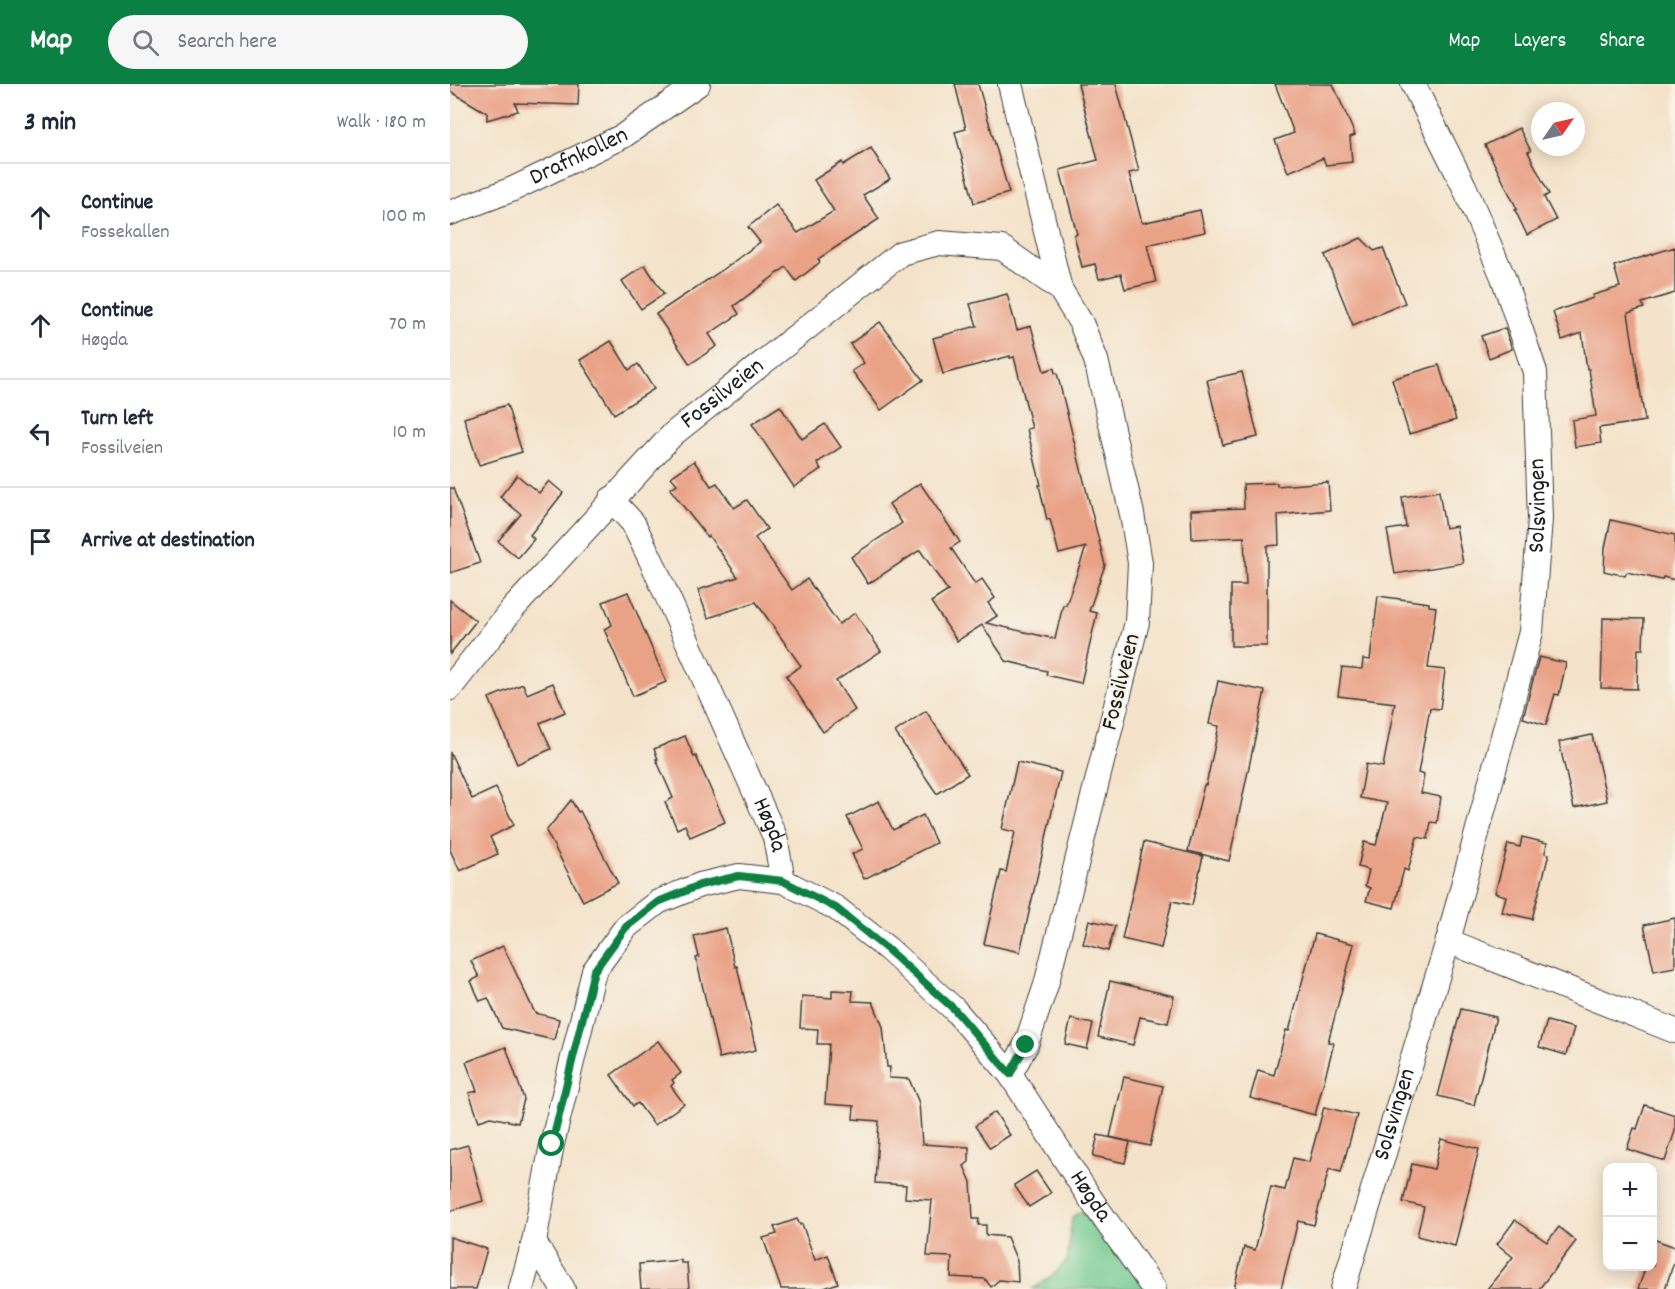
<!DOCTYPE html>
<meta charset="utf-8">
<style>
:root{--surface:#fff;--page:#f6f6f7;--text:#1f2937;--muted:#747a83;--line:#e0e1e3;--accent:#0b8043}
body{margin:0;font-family:Dekko,sans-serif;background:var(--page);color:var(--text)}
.controls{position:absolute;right:18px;bottom:18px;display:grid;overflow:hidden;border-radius:12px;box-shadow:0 3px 15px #0003}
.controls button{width:54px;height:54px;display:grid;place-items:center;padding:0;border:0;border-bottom:2px solid var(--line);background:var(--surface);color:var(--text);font:30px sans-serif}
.compass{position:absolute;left:1081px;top:18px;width:54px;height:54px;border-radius:50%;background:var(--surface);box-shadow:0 3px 15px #0003;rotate:56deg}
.stop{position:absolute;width:18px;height:18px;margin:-14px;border:4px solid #0b8043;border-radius:50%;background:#fff}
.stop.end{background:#0b8043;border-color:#fff;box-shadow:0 2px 6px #0008}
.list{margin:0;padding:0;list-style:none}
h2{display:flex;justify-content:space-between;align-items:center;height:78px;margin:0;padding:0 24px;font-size:26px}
h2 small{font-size:20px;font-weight:400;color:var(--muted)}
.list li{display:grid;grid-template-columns:39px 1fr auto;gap:18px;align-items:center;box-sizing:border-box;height:108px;padding:0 24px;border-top:2px solid var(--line)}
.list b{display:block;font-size:22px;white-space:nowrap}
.list p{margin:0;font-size:20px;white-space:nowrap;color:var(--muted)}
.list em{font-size:20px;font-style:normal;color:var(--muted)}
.icon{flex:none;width:33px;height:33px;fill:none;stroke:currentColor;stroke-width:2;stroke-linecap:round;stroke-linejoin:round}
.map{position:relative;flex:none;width:1225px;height:1205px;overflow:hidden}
header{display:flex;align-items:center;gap:36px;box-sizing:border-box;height:84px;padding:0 30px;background:var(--accent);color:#fff}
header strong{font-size:28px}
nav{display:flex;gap:33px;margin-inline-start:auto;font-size:21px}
.search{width:420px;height:54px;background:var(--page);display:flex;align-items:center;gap:15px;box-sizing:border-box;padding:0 21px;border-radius:33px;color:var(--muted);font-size:22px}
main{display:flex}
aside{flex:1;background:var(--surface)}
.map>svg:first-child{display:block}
.green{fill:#73cb91;stroke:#487456;stroke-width:1.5}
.building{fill:#eaa287}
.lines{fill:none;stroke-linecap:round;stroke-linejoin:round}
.street-casing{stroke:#3c3a36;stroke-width:26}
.street{stroke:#fff;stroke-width:24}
.route{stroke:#0b8043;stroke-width:8}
.labels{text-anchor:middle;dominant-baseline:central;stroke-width:4.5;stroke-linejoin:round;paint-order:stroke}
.street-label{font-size:24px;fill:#1c1c1c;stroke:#f7f3e8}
</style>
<header>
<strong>Map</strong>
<div class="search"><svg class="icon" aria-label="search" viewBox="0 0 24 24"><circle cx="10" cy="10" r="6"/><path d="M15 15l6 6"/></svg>Search here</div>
<nav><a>Map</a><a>Layers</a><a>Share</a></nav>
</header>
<main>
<aside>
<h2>3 min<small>Walk · 180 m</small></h2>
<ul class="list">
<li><svg class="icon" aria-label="ahead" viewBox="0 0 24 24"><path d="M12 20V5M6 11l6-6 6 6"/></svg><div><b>Continue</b><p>Fossekallen</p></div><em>100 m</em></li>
<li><svg class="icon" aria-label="ahead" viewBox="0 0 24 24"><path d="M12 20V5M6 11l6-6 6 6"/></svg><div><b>Continue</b><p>Høgda</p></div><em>70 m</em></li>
<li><svg class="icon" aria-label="left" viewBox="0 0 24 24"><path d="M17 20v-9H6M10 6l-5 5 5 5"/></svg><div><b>Turn left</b><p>Fossilveien</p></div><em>10 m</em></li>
<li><svg class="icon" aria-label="arrive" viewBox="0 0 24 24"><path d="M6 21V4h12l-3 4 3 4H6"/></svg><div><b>Arrive at destination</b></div></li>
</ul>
</aside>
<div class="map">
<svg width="1225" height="1205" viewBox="0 0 1225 1205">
<rect width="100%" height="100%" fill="#f7f3e8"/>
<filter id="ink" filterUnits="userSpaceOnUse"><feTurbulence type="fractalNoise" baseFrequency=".0167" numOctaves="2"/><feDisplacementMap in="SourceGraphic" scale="12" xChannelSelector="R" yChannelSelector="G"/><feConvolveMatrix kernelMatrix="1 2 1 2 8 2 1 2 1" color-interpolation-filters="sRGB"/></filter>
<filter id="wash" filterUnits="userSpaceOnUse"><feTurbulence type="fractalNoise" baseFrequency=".008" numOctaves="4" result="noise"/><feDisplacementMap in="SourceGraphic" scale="24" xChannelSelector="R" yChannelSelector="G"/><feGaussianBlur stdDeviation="1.35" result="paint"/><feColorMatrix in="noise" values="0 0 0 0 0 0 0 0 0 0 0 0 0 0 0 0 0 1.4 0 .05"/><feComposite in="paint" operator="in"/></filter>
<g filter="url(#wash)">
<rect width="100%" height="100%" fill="#f4e3ca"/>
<path class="green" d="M632,1127L654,1159L667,1152L704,1205H583L602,1192L617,1177L622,1133Z"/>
<g id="blocks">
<g class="building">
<path d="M0,0H129L128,21L65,19L68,27L37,36V29L0,7Z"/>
<path d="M505,0H528L559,109L524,119L505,48L516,45Z"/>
<path d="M628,0H666L689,87L679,89L692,139L750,126L755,148L697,161L706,198L675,205L671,190L649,195L645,180L632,183L624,151L627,150L610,86L648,76Z"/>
<path d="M825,0H883L905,51L900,53L902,78L876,81L873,74L838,88L825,56L844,49Z"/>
<path d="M1069,44L1081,67L1078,68L1099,110L1094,113L1106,136L1077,151L1065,126L1067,125L1035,61Z"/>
<path d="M421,64L440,95L413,111L429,135L368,175L370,178L346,197L336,183L284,222L289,230L259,250L267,262L240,280L206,230L274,185L310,158L298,143L326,121L348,149L384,127L364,96L392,78L393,81Z"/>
<path d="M911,154L924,167L933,164L955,219L903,241L875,171Z"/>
<path d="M1225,163V209L1192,219L1194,224L1178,229L1195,337L1149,344L1151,359L1125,363L1122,336L1146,332L1139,285H1137L1132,249L1112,256L1103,228L1143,214V211L1170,203L1164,182Z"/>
<path d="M195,181L214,210L191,225L172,197Z"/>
<path d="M557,210L567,246L581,242L594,287L604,284L605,289H607L655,481L639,527L647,529L631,599L596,591L597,587L556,577L532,541L507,557L481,518L498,507L470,466L418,500L401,473L452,439L439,420L470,399L510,458L501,464L525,500L532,495L545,514L538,519L547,532L536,539L605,555L613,521H616L636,463L609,470L600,435L597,436L589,401H591L577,345L582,344L564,273L560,274V272L493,290L483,254L527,242L520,220Z"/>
<path d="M430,238L473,296L431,326L402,287L414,279L400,260Z"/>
<path d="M1055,244L1062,265L1039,274L1031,252Z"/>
<path d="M161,257L179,286L188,280L204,305L164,330L130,276Z"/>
<path d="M989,281L1006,336L959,350L942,295Z"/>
<path d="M792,288L808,353L773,361L757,296Z"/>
<path d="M57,321L72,368L29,381L14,334Z"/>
<path d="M330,322L352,355L375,340L391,363L367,379L371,385L344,403L302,340Z"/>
<path d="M244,377L261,402L267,399L284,424L297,416L317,445L305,454L342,506L357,495L389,540L405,529L431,567L386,597L405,626L373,648L336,592L351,582L306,518L258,534L248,506L288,493L259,452L257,453L220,405L227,400L221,393Z"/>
<path d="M67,391L89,409L99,397L113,409L80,451L84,455L68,474L48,457L71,430L50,413Z"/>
<path d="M878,398L880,426L828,431L829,461L817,462V562H781V501H796L794,453L742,455L741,426L794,424L793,400L827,399V402Z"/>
<path d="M0,404H3L30,479L0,489Z"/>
<path d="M989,407L995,444L1006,442L1013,479L945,490L937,446L956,443L952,413Z"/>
<path d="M1161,436L1225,451V496L1213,493L1212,496L1177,488L1175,492L1154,487L1155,464Z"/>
<path d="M178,508L216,598L183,612L154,545L162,541L153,518Z"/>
<path d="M928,512L979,519V522L986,523L978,584L995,586L990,625L980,624L968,689L974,691L971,709L991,713L987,739L981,738L978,755L967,753L958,787L954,785L944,824L916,817L920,804L915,802L919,786L908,783L914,758L926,761L937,719L910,714L916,680L933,683L945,619L888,612L892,583L912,585L913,575L920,576Z"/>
<path d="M0,516L26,537L0,570Z"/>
<path d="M1153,534L1194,535L1193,565H1188L1187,605L1151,604Z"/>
<path d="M1089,573L1116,579L1109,611L1105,610L1096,641L1073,634Z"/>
<path d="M768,597L815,607L779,777L738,767L754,701H756L769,642L759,640Z"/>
<path d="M103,599L115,628L90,639L101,665L67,680L39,614L73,600L77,610Z"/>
<path d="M476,627L518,690L487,710L445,648Z"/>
<path d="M1142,651L1157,717L1124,724L1109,658Z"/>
<path d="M235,652L244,673L246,672L275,738L240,753L235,741L227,745L215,718L223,714L206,675H208L204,665Z"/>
<path d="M0,668L22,715L46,704L64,741L40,753L48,770L10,787L0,766Z"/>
<path d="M567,678L611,688L570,868L534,860L551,787L556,788L565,748L552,745Z"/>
<path d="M121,716L128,728L130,727L168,799L133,817L96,747Z"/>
<path d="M429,717L443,746L473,731L486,759L414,795L402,770L413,765L397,733Z"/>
<path d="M1072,753L1097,759L1095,769L1099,770L1082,835L1052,828L1056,812L1045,809L1058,760L1070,763Z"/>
<path d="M694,758L753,772L742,821L722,817L711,864L672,855Z"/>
<path d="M1225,834V883L1204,887L1194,841Z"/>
<path d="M639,836L665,842L658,867L633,860Z"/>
<path d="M276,844L285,883L287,882L306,966L269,974L246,874L249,873L244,852Z"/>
<path d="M865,850L904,860L878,958L884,959L865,1031L800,1014L808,986L824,991L836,946L839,947Z"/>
<path d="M53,862L85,929L109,935L104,956L52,944L38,914L30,917L21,897L29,893L21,877Z"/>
<path d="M660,897L724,912L718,939L690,933L683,961L648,953Z"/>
<path d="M382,906L403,907L402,917L423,918L433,943L437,983H440L439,994L459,995L469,1019L472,1060L519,1063V1078L514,1082L521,1098L523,1135H529L528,1141H536V1151L557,1153L567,1177L568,1198L549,1196L541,1203L535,1195L501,1193L502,1173L477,1172L482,1116L455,1114L456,1101L425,1099L429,1037L403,1035L404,1022L375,1020L379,960H367L368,945L350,944L352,912L382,914Z"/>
<path d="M1011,925L1046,933L1024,1021L988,1012Z"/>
<path d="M621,935L643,940L637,965L615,960Z"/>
<path d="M1097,937L1124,944L1116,971L1089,963Z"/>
<path d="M208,957L231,989L222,996L224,999L221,1002L234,1020L204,1041L188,1019L183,1022L161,991Z"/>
<path d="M56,963L74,1015L68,1039L41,1033L29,1037L19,1009L27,1007L16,978Z"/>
<path d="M674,993L713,1002L700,1062L660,1053Z"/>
<path d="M1195,1021L1225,1031V1047L1215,1077L1177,1065L1184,1044L1187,1045Z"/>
<path d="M874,1023L907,1031L891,1088L879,1085L864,1141L848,1137L831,1205H784L794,1163L805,1166L821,1103L835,1106L843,1074L859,1078Z"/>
<path d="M545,1028L560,1051L540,1064L525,1042Z"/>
<path d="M648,1051L680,1058L675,1079L643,1072Z"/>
<path d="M991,1055L1029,1065L1005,1162L967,1152L974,1123L953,1118L962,1080L984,1085Z"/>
<path d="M18,1061L33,1117L0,1127V1066Z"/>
<path d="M586,1087L601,1109L579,1123L564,1101Z"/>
<path d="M347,1135L350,1141L352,1140L365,1176L378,1171L388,1199L372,1205H331L313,1154L327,1150L324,1143Z"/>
<path d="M1065,1136L1097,1158L1109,1143L1126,1157L1089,1205H1037L1063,1173L1047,1160Z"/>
<path d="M0,1153L37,1165L26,1205H0Z"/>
<path d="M1203,1155L1225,1163V1175L1215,1205H1188L1196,1182H1203Z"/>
<path d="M231,1176V1179H237L239,1205H191L189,1180Z"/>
</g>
</g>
</g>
<g filter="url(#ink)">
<use href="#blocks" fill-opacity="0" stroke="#3c3a36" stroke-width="1.5"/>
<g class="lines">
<defs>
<g id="street">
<path d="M560,0L610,205"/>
<path id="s1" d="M0,129L63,105L173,52L248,0"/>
<path id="s2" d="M161,415L183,439L201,476L325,753L333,797"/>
<path id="s3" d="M0,604L60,528L223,350L451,169L489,159L552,164L610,205L631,239L646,276L682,430L690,479L687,538L596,901L576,961L560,990"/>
<path d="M998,857L1225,947"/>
<path d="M84,1158L113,1205"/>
<path id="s4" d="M71,1205L84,1158L102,1060L144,887L176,843L208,818L250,801L289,792L333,797L386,824L438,865L504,925L560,990L642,1117L704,1205"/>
<path id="s5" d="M893,1205L998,857L1081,548L1090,435L1085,288L1053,193L1014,102L963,0"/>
</g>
</defs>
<use href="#street" class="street-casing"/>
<use href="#street" class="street"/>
</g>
</g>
<g class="lines" filter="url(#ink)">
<path class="route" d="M102,1060L144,887L176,843L208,818L250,801L289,792L333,797L386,824L438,866L504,925L560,990L576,961"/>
</g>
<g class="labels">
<g class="street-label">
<text stroke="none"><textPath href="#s1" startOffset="141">Drafnkollen</textPath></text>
<text stroke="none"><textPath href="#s3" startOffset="402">Fossilveien</textPath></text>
<text stroke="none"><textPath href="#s5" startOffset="810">Solsvingen</textPath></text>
<text transform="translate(672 598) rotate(-76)">Fossilveien</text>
<text stroke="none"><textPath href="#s2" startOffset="364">Høgda</textPath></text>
<text stroke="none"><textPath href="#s5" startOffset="182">Solsvingen</textPath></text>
<text stroke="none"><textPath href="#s4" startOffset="998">Høgda</textPath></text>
</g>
</g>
</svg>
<div class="controls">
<button>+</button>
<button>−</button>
</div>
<svg class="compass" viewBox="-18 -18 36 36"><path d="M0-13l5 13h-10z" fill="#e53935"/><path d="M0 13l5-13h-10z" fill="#747a83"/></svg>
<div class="stop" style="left:102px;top:1060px"></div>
<div class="stop end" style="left:576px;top:961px"></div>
</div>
</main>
